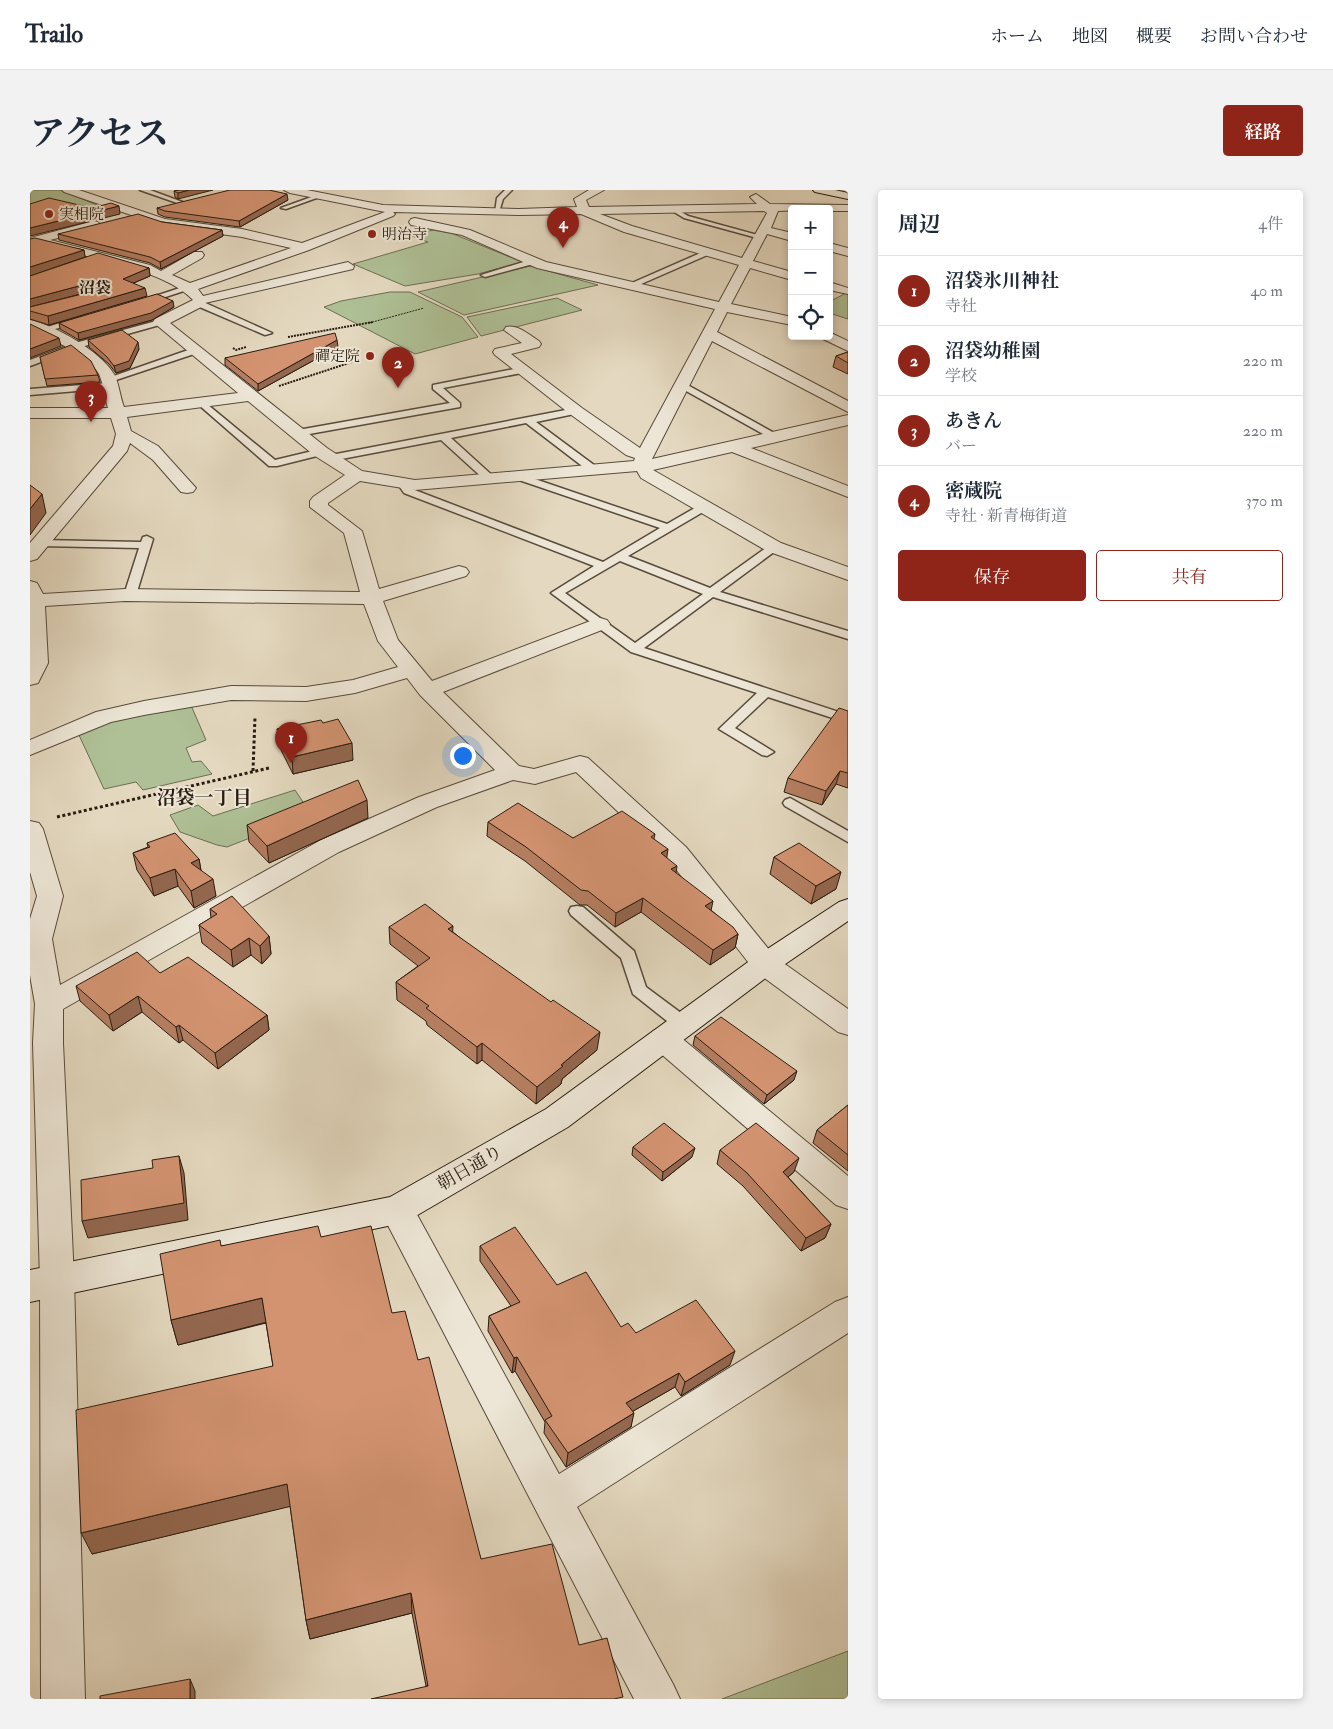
<!DOCTYPE html>
<html lang="ja">
<meta charset="utf-8">
<style>
:root{--surface:#fff;--page:#f2f2f3;--text:#1f2937;--muted:#747a83;--line:#e0e1e3;--accent:#8f2418}
body{margin:0;font-family:"IM FELL Double Pica","Noto Serif JP",serif;background:var(--page);color:var(--text)}
.controls{position:absolute;right:15px;top:15px;display:grid;overflow:hidden;border-radius:5px;box-shadow:0 2px 8px #0003}
.controls button{width:45px;height:45px;display:grid;place-items:center;padding:0;border:0;border-bottom:1px solid var(--line);background:var(--surface);color:var(--text);font:25px sans-serif}
.you{position:absolute;left:432px;top:565px;width:18px;height:18px;margin:-12px;border:4px solid #fff;border-radius:50%;background:#1a73e8;box-shadow:0 0 0 8px #1a73e833}
.badge{display:grid;place-items:center;width:32px;height:32px;border-radius:50%;background:var(--accent);color:#fff;font-size:16px;font-weight:700}
.pin{position:absolute;translate:-50% -41px;filter:drop-shadow(0 1px 2px #0008)}
.pin::after{content:'';position:absolute;top:26px;width:18px;height:15px;background:inherit;clip-path:polygon(0 0,100% 0,50% 100%)}
.list{margin:0;padding:0;list-style:none}
h2{display:flex;justify-content:space-between;align-items:center;height:65px;margin:0;padding:0 20px;font-size:21px}
h2 small{font-size:16px;font-weight:400;color:var(--muted)}
.list li{display:grid;grid-template-columns:32px 1fr auto;gap:15px;align-items:center;box-sizing:border-box;height:70px;padding:0 20px;border-top:1px solid var(--line)}
.list b{display:block;font-size:19px;white-space:nowrap}
.list p{margin:0;font-size:16px;white-space:nowrap;color:var(--muted)}
.list em{font-size:16px;font-style:normal;color:var(--muted)}
.actions{display:flex;gap:10px;padding:15px 20px}
.actions a{flex:1;padding:11px 0;border:1px solid var(--accent);border-radius:5px;text-align:center;font-size:18px;color:var(--accent)}
.actions .main{background:var(--accent);color:#fff}
.icon{flex:none;width:28px;height:28px;fill:none;stroke:currentColor;stroke-width:2;stroke-linecap:round;stroke-linejoin:round}
.map{position:relative;flex:none;width:818px;height:1509px;overflow:hidden;border-radius:5px}
header{display:flex;align-items:center;gap:30px;box-sizing:border-box;height:70px;padding:0 25px;background:var(--surface);border-bottom:1px solid var(--line)}
header strong{font-size:24px}
nav{display:flex;gap:28px;margin-inline-start:auto;font-size:18px}
.intro{display:flex;align-items:center;justify-content:space-between;box-sizing:border-box;height:120px;padding:0 30px}
h1{margin:0;font-size:35px}
.button{padding:12px 22px;border-radius:5px;background:var(--accent);color:#fff;font-size:18px;font-weight:700}
main{display:flex;gap:30px;padding:0 30px}
aside{flex:1;background:var(--surface);border-radius:5px;box-shadow:0 2px 8px #0003}
.map>svg:first-child{display:block}
.green{fill:#afc096;stroke:#6c6e53}
.lines{fill:none;stroke-linecap:round;stroke-linejoin:round}
.lane-casing{stroke:#584b3c;stroke-width:3}
.street-casing{stroke:#584b3c;stroke-width:2}
.secondary-casing{stroke:#2a1c10;stroke-width:2}
.path-far2{stroke:#2a1c10;stroke-width:1;stroke-dasharray:2 1;stroke-linecap:butt}
.path-far1{stroke:#2a1c10;stroke-width:2;stroke-dasharray:2 1;stroke-linecap:butt}
.path{stroke:#2a1c10;stroke-width:3;stroke-dasharray:3 2.5;stroke-linecap:butt}
.lane{fill:#ede6d6;fill-rule:evenodd}
.street{fill:#ede6d6;fill-rule:evenodd}
.secondary{fill:#ede6d6;fill-rule:evenodd}
.wall{fill:#b57e61;stroke:#2a1c10}
.shaded-wall{fill:#94674f;stroke:#2a1c10}
.building{fill:#d39371;stroke:#2a1c10}
.poi-dot{fill:#8f2418;stroke:#ede6d6;stroke-width:2}
.labels{text-anchor:middle;dominant-baseline:central;stroke-width:4;stroke-linejoin:round;paint-order:stroke}
.far-poi-label{font-size:15px;fill:#2a1c10;stroke:#ede6d6;text-anchor:start}
.far-quarter-label{font-size:16px;font-weight:bold;fill:#2a1c10;stroke:#ede6d6}
.street-label{font-size:18px;fill:#2a1c10;stroke:#ede6d6}
.neighbourhood-label{font-size:19px;font-weight:bold;fill:#2a1c10;stroke:#ede6d6}
</style>
<header>
<strong>Trailo</strong>
<nav><a>ホーム</a><a>地図</a><a>概要</a><a>お問い合わせ</a></nav>
</header>
<div class="intro"><h1>アクセス</h1><a class="button">経路</a></div>
<main>
<div class="map">
<svg width="818" height="1509" viewBox="0 0 818 1509">
<rect width="100%" height="100%" fill="#e4d9c0"/>
<filter id="stains"><feTurbulence type="fractalNoise" baseFrequency=".004" numOctaves="4"/><feColorMatrix values="0 0 0 0 .2 0 0 0 0 .09 0 0 0 0 .02 0 0 0 .5 -.17"/></filter>
<radialGradient id="worn" r=".72"><stop offset=".6" stop-color="#630" stop-opacity="0"/><stop offset="1" stop-color="#630" stop-opacity=".3"/></radialGradient>
<g class="green">
<path d="M0,0H30L77,19L0,21Z"/>
<path d="M403,40L421,43L492,72L448,84L375,96L323,74L398,52L382,46Z"/>
<path d="M500,76L568,95L434,125L388,102Z"/>
<path d="M360,102H380L432,127L448,147L385,164L294,117L311,111Z"/>
<path d="M818,102V129L799,123V112Z"/>
<path d="M527,108L552,120L451,146L437,127Z"/>
<path d="M160,513L176,550L156,558L162,572L171,571L182,584L113,600L106,592L74,599L48,543L75,531Z"/>
<path d="M265,600L281,624L197,657L187,655L150,642L140,625L168,615L183,626Z"/>
<path d="M818,1461V1509H692Z"/>
</g>
<g class="lines">
<defs>
<g id="lane">
<path d="M110,0H120L155,13L150,14Z"/>
<path d="M475,0H482L473,9L469,22H465L467,8Z"/>
<path d="M287,5L292,6L256,19L251,18Z"/>
<path d="M643,17L658,26L735,47L731,49L654,28L641,20L640,19Z"/>
<path d="M675,61L682,63L602,98L595,96Z"/>
<path d="M500,70L504,72L503,74L455,87L451,85Z"/>
<path d="M156,96L163,98L114,114L107,112Z"/>
<path d="M165,111H171L242,143L235,145L165,115Z"/>
<path d="M49,127H52V131L12,143L8,140Z"/>
<path d="M130,130H133V134L51,157L0,176V170L45,153Z"/>
<path d="M164,158L167,159V163L83,191H77L75,189Z"/>
<path d="M494,177L497,178V182L413,198L430,213V217L268,246L263,243L268,240L420,213L403,199V195Z"/>
<path d="M652,192L748,245L750,247L748,249H742L649,197L647,195Z"/>
<path d="M79,193L84,196L82,198L0,205V199Z"/>
<path d="M172,210L245,270L291,259L296,262L295,264L247,276H239L169,215V211Z"/>
<path d="M546,218L549,219V223L506,232L568,278V282H560L496,233L421,248L464,287L465,289L464,291H456L411,250L301,271L296,268L301,265Z"/>
<path d="M490,284L637,334L670,315H678L679,317L678,319L598,366L680,398L740,355H748L750,357L748,359L690,402L818,441V449L683,407L614,458L818,525V533L738,507L705,538L744,562L737,566L732,565L689,539L727,503L601,462L521,403L564,376L374,303L367,293L372,290L376,291L382,299L573,372L630,338L486,289L485,287L486,285ZM590,371L673,404L605,453L535,403Z"/>
<path d="M117,346L123,349L106,405L100,409L94,405L109,358L10,356L4,353L10,350L111,352L113,347Z"/>
<path d="M760,608L818,641V652L755,616L753,613L755,610Z"/>
<path d="M547,716L553,717L604,761L616,797L659,829L662,834L659,839L653,840L647,839L603,804L591,768L541,725L539,721L541,717Z"/>
</g>
<g id="street">
<path d="M32,0H49L135,29L212,39L272,53L355,22L260,3L254,0H277L353,15L489,19L547,17L544,9L559,0H574L556,10L559,17L727,14L720,7L726,4L740,14L818,15V21H799V19L748,21L741,38L762,43V51L737,44L723,71L762,82V90L720,78L701,114L762,127V135L697,122L687,142L818,211V222L682,151L622,269L818,225V235L721,258L818,296V307L702,262L623,280L751,353L818,377V390L737,361L611,288L607,281L385,300L330,291L298,313V315L332,341L349,399L429,376L436,378L439,382L436,386L353,411L368,450L402,491L563,430L570,428L577,430L580,434L577,438L413,502L489,576L504,579L550,566L558,568L656,657L745,767L818,819V845L808,842L725,781L638,669L546,582L505,594L483,590L407,617L309,662L33,819V853L44,1089L55,1509H11L10,1089L3,853L5,814L0,785V729L7,706L0,682V631L9,633L13,639L33,706L22,749L30,795L291,650L389,607L465,580L390,505L377,488L325,503L276,511L201,510L114,525L81,532L0,565V550L66,522L114,511L201,496L276,497L323,490L368,477L348,451L334,414L95,411L15,416L18,473L8,493L0,495V391L7,393L13,404L95,399L330,402L314,343L280,317V311L283,307L315,285L285,266L218,211L97,227L101,241L128,256L166,298L163,302L157,303L151,302L123,270L100,253L97,261L7,369L0,371V353L83,256L86,244L81,228H0V218H78C75,209 73,192 69,184C58,164 20,149 0,139V130C26,136 70,161 84,184C89,193 90,207 94,217L208,203L123,132L125,129L163,110C134,79 56,67 15,57L13,54L14,52L0,56V48L64,31L68,32L70,35L68,38L20,50L120,75L131,81L164,62H172L174,65L172,68L142,85L160,93L261,58L212,47L133,36L34,2ZM734,21L737,23L712,68L602,36L570,24ZM363,22L489,25L551,24L594,42L709,75L689,112L516,72L440,40L385,28L381,29L379,32L381,35L432,45L507,78L685,119L610,258L552,218L481,164L509,157L511,154L509,151C499,145 488,134 476,137L474,140L492,153L465,159L463,162L465,165L540,224L596,265L605,268L604,271L385,290L332,281L297,258L140,133L173,116L175,113L323,79L324,76L318,72L173,106L168,99L279,60L363,26L365,24Z"/>
<path d="M799,53L818,58V66L799,61Z"/>
<path d="M799,92L818,98V104L799,100Z"/>
<path d="M799,142L818,151V161L793,149L791,146H799Z"/>
<path d="M633,838L643,841L818,986V1019L806,1015L623,857L618,849L623,841Z"/>
<path d="M367,1006L379,1010L529,1284L805,1112L818,1107V1143L547,1317L643,1494L650,1509H604L350,1020L355,1010Z"/>
</g>
<g id="secondary">
<path d="M783,0H805L818,3V9L785,2Z"/>
<path d="M818,709V731L745,781L538,937L379,1030L367,1034L0,1112V1080L360,1007L516,919L725,767L809,712Z"/>
</g>
</defs>
<use href="#lane" class="lane-casing"/>
<use href="#street" class="street-casing"/>
<use href="#secondary" class="secondary-casing"/>
<path class="path-far2" d="M339,133L394,118"/>
<g class="path-far1">
<path d="M258,147L343,132"/>
<path d="M203,158L206,160L216,157"/>
<path d="M249,196L322,172"/>
</g>
<g class="path">
<path d="M223,581L225,527"/>
<path d="M27,627L239,578"/>
</g>
<use href="#lane" class="lane"/>
<use href="#street" class="street"/>
<use href="#secondary" class="secondary"/>
</g>
<g class="wall">
<path d="M150,0L148,9L145,7L144,1Z"/>
<path d="M258,10L210,37L135,27L128,24L127,18Z"/>
<path d="M132,32L192,40L193,46L131,79L120,73L29,50L28,44Z"/>
<path d="M0,49L54,60L55,67L119,78L120,86L104,93L117,106L19,135L0,129Z"/>
<path d="M144,117L122,130L49,150L30,139L29,133Z"/>
<path d="M58,150L109,159L100,178L86,183L79,174L59,157Z"/>
<path d="M308,157L228,201L195,175V168Z"/>
<path d="M818,162V184L803,177L806,166Z"/>
<path d="M10,167L68,185L70,192L17,196Z"/>
<path d="M818,521V598L806,594L792,615L754,602L758,588Z"/>
<path d="M293,533L323,570L263,584L249,556L247,539Z"/>
<path d="M338,628L239,673L219,652L217,635Z"/>
<path d="M458,632L543,648L625,644L624,649L646,683L681,720L708,744L705,758L680,775L611,722L585,737L557,715H550L495,671L457,646Z"/>
<path d="M117,653L169,669L171,680L186,706L164,718L148,696L124,706L107,680L103,663L118,657Z"/>
<path d="M744,667L806,699L781,714L740,684Z"/>
<path d="M180,719L239,746L241,764L232,774L221,765L203,777L172,753L169,735L181,728Z"/>
<path d="M359,737L423,742L567,860L532,889L531,894L506,914L452,870L447,874L397,835L396,831L367,810L366,792L388,776L360,754Z"/>
<path d="M130,783L237,825L239,840L188,879L153,850L149,853L112,822L83,841L50,811L46,796Z"/>
<path d="M665,846L764,890L734,914L663,855Z"/>
<path d="M818,915V981L783,953L787,940Z"/>
<path d="M603,957L662,967L632,991L602,965Z"/>
<path d="M690,960L764,982L758,987L801,1034L795,1048L771,1061L713,996L687,974Z"/>
<path d="M291,1047L362,1123L388,1170L451,1369L549,1455L396,1496L382,1423L280,1449L276,1430L260,1316L62,1364L243,1176L236,1133L148,1155L141,1130L191,1056Z"/>
<path d="M450,1056L527,1095L591,1137L606,1143L700,1175L651,1206L645,1197L603,1221L601,1237L536,1277L514,1243L515,1232L485,1181L482,1183L458,1141L459,1126L481,1116L450,1071Z"/>
</g>
<g class="shaded-wall">
<path d="M159,0H183L148,9V3Z"/>
<path d="M257,4L258,10L210,37L209,31Z"/>
<path d="M89,16L90,24L0,46V38Z"/>
<path d="M192,40L193,46L131,79L130,72Z"/>
<path d="M54,60L55,67L0,86V77Z"/>
<path d="M119,78L120,86L94,97L93,89Z"/>
<path d="M60,93L62,101L0,117V109Z"/>
<path d="M115,98L117,106L19,135L18,126Z"/>
<path d="M143,111L144,117L122,130L49,150L48,143Z"/>
<path d="M29,148L31,156L0,168V159Z"/>
<path d="M307,150L308,157L228,201V194Z"/>
<path d="M108,152L109,159L100,178L86,183L84,176Z"/>
<path d="M12,304L16,323L0,345V319Z"/>
<path d="M322,553L323,570L263,584L262,567Z"/>
<path d="M810,581L806,594L792,615L796,601Z"/>
<path d="M337,610L338,628L239,673L237,656Z"/>
<path d="M638,659L636,673L631,663Z"/>
<path d="M169,669L172,687L161,673Z"/>
<path d="M647,676L645,690L641,679Z"/>
<path d="M145,679L148,696L124,706L120,688Z"/>
<path d="M811,682L806,699L781,714L786,696Z"/>
<path d="M183,689L186,706L164,718L161,701Z"/>
<path d="M613,708L611,722L585,737L586,723Z"/>
<path d="M683,711L680,726L675,716Z"/>
<path d="M423,736L422,753L418,739Z"/>
<path d="M708,744L705,758L680,775L683,760Z"/>
<path d="M239,746L241,764L232,774L230,756Z"/>
<path d="M219,748L221,765L203,777L201,760Z"/>
<path d="M108,806L112,822L83,841L79,825Z"/>
<path d="M237,825L239,840L188,879L185,863Z"/>
<path d="M149,835L153,850L149,853L146,837Z"/>
<path d="M570,842L567,860L532,889L531,894L506,914L507,897L531,875Z"/>
<path d="M452,853V870L447,874V857Z"/>
<path d="M767,881L764,890L734,914L737,905Z"/>
<path d="M665,958L662,967L632,991L633,982Z"/>
<path d="M149,966L154,983L158,1030L58,1048L52,1031Z"/>
<path d="M769,968L764,982L748,995L753,982Z"/>
<path d="M801,1034L795,1048L771,1061L776,1048Z"/>
<path d="M232,1108L237,1132L148,1155L141,1130Z"/>
<path d="M705,1161L700,1175L651,1206L655,1192Z"/>
<path d="M487,1167L485,1181L482,1183L484,1168Z"/>
<path d="M649,1183L645,1197L593,1227L596,1213Z"/>
<path d="M604,1223L601,1237L536,1277L538,1263Z"/>
<path d="M257,1294L262,1316L62,1364L51,1343Z"/>
<path d="M381,1403L382,1423L280,1449L276,1430Z"/>
<path d="M160,1489L165,1501V1509H160Z"/>
</g>
<g class="building">
<path d="M150,0H159L148,3L144,1Z"/>
<path d="M200,0H239L257,4L209,31L135,21L127,18Z"/>
<path d="M19,8L62,18L81,13L89,16L0,38V14Z"/>
<path d="M108,24L132,32L192,40L130,72L120,67L28,44Z"/>
<path d="M5,48L54,60L0,77V49Z"/>
<path d="M68,63L119,78L93,89L115,98L18,126L0,121V117L64,101L66,96L60,93L0,109V86Z"/>
<path d="M127,104L143,111L121,123L48,143L29,133Z"/>
<path d="M0,134L29,148L0,159Z"/>
<path d="M92,140L108,152L99,171L84,176L77,167L58,150Z"/>
<path d="M305,143L307,150L228,194L195,168Z"/>
<path d="M41,155L61,171L68,185L15,189L10,167Z"/>
<path d="M818,162V173L806,166Z"/>
<path d="M0,295L12,304L0,319Z"/>
<path d="M809,518L818,521V583L810,581L796,601L758,588Z"/>
<path d="M308,529L322,553L262,567L247,539L291,530L293,533Z"/>
<path d="M328,590L337,610L237,656L217,635Z"/>
<path d="M488,613L543,648L592,621L625,644L621,647L638,659L631,663L647,676L641,679L683,711L675,716L703,737L708,744L683,760L613,708L586,723L558,701L551,700L496,657L458,632Z"/>
<path d="M145,643L169,669L161,673L183,689L161,701L145,679L120,688L103,663L120,657L117,653Z"/>
<path d="M769,653L811,682L786,696L744,667Z"/>
<path d="M202,706L239,746L230,756L219,748L201,760L169,735L187,724L180,719Z"/>
<path d="M395,714L423,736L418,739L521,812L523,810L570,842L531,875L533,876L507,897L452,853L447,857L396,818L399,816L366,792L400,768L359,737Z"/>
<path d="M107,762L130,783L158,767L237,825L185,863L149,835L146,837L108,806L79,825L46,796Z"/>
<path d="M691,827L767,881L737,905L665,846Z"/>
<path d="M818,915V965L787,940Z"/>
<path d="M634,933L665,958L633,982L603,957Z"/>
<path d="M726,933L769,968L753,982L801,1034L776,1048L717,983L690,960Z"/>
<path d="M149,966L154,1013L52,1031L51,990L123,978L122,970Z"/>
<path d="M288,1036L291,1047L341,1036L362,1123L375,1121L388,1170L399,1167L451,1369L522,1354L549,1455L577,1448L593,1507L584,1509H341L398,1496L381,1403L276,1430L257,1294L51,1343L46,1220L243,1176L232,1108L141,1130L130,1064L190,1050L191,1056Z"/>
<path d="M485,1037L527,1095L556,1082L591,1137L598,1133L606,1143L666,1110L705,1161L655,1192L649,1183L596,1213L604,1223L538,1263L515,1230L522,1226L487,1167L484,1168L459,1126L490,1112L450,1056Z"/>
<path d="M160,1489V1509H70V1506Z"/>
</g>
<g class="poi-dot">
<circle cx="19" cy="24" r="5"/>
<circle cx="342" cy="44" r="5"/>
<circle cx="340" cy="166" r="5"/>
</g>
<g class="labels">
<g class="far-poi-label">
<text x="29" y="24">実相院</text>
<text x="352" y="44">明治寺</text>
<text x="330" y="166" text-anchor="end">禪定院</text>
</g>
<g class="far-quarter-label">
<text x="65" y="98">沼袋</text>
</g>
<g class="street-label">
<text transform="translate(440 978) rotate(-30)">朝日通り</text>
</g>
<g class="neighbourhood-label">
<text x="174" y="608">沼袋一丁目</text>
</g>
</g>
<rect width="100%" height="100%" filter="url(#stains)"/>
<rect width="100%" height="100%" fill="url(#worn)"/>
</svg>
<div class="controls">
<button>+</button>
<button>−</button>
<button><svg class="icon" aria-label="locate" viewBox="0 0 24 24"><circle cx="12" cy="12" r="6"/><path d="M12 2v4M12 18v4M2 12h4M18 12h4"/></svg></button>
</div>
<div class="you"></div>
<div class="pin badge" style="left:261px;top:573px">1</div>
<div class="pin badge" style="left:368px;top:198px">2</div>
<div class="pin badge" style="left:61px;top:232px">3</div>
<div class="pin badge" style="left:533px;top:58px">4</div>
</div>
<aside>
<h2>周辺<small>4件</small></h2>
<ul class="list">
<li><span class="badge">1</span><div><b>沼袋氷川神社</b><p>寺社</p></div><em>40 m</em></li>
<li><span class="badge">2</span><div><b>沼袋幼稚園</b><p>学校</p></div><em>220 m</em></li>
<li><span class="badge">3</span><div><b>あきん</b><p>バー</p></div><em>220 m</em></li>
<li><span class="badge">4</span><div><b>密蔵院</b><p>寺社 · 新青梅街道</p></div><em>370 m</em></li>
</ul>
<div class="actions"><a class="main">保存</a><a>共有</a></div>
</aside>
</main>
